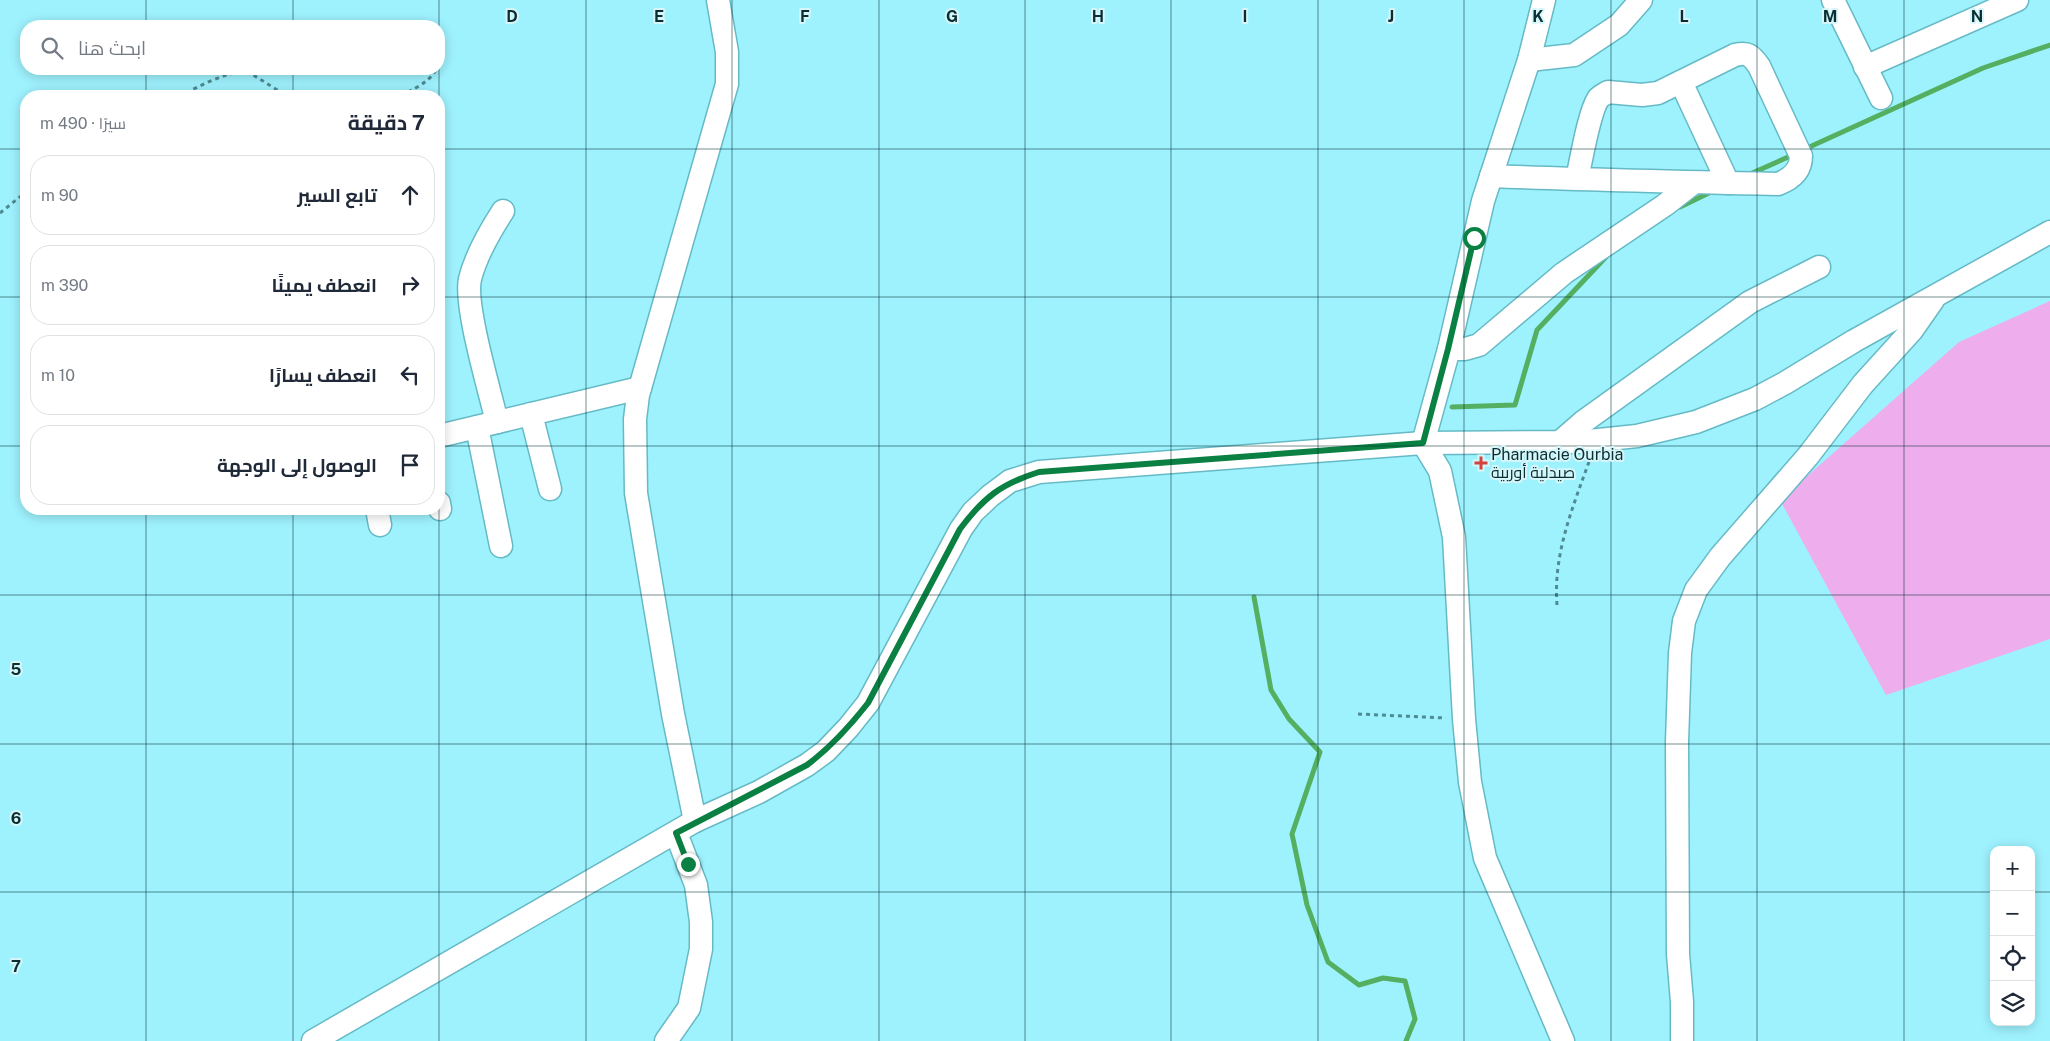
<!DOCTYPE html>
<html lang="ar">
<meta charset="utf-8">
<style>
:root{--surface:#fff;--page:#f6f6f7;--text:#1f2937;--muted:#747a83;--line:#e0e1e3}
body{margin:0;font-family:"Public Sans",Cairo,sans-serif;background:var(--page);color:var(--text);direction:rtl}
.controls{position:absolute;right:15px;bottom:15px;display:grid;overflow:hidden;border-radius:10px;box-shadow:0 2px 12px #0003}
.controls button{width:45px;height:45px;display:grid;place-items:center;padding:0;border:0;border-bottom:1px solid var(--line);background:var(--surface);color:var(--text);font:25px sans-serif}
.stop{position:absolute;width:15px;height:15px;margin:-11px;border:4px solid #0b8043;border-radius:50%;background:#fff}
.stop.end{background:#0b8043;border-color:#fff;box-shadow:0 1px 5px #0008}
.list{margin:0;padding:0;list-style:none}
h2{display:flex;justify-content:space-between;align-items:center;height:65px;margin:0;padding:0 20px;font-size:21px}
h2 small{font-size:16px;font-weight:400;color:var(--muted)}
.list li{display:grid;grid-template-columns:32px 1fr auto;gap:15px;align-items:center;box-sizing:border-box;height:80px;margin:0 10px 10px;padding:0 10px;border:1px solid var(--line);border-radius:20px}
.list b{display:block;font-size:19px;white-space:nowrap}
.list em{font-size:16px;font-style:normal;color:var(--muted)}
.icon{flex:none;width:28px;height:28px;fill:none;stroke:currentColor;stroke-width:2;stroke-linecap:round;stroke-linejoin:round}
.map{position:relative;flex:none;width:2050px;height:1041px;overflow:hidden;direction:ltr}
.search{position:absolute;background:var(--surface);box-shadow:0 2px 12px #0003;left:20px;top:20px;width:425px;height:55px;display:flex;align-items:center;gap:12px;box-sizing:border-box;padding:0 18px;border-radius:20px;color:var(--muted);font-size:19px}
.panel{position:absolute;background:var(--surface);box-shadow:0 2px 12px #0003;left:20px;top:90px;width:425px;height:425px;border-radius:20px;direction:rtl}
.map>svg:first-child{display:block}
.green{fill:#eeaeed}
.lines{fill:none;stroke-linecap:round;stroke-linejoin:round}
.stream{stroke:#55af61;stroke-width:5}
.minor-casing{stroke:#66bac5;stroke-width:25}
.path{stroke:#4f8b93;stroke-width:3;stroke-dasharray:4 4;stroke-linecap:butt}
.minor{stroke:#fff;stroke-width:22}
.route{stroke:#0b8043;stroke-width:6}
.grid{fill:none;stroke:#092f33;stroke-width:1;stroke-opacity:0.55}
.poi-dot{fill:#d1433c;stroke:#d7f6fa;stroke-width:2}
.labels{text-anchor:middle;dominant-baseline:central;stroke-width:4;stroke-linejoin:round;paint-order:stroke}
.poi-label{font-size:16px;fill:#092f33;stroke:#d7f6fa;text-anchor:start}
.grid-label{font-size:16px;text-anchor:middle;font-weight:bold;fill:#092f33;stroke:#d7f6fa;stroke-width:4;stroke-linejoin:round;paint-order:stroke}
</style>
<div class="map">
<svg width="2050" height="1041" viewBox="0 0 2050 1041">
<rect width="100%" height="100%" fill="#9ef2fe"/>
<path class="green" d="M2050,301V639L1886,695L1780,500L1959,342Z"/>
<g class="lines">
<g class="stream">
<path d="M1805,149L1983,68L2050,45"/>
<path d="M1750,174L1795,154"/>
<path d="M1680,207L1713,191"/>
<path d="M1452,407L1515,405L1537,330L1606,257"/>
<path d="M1254,597L1271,690L1289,719L1320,752L1292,834L1307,905L1328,962L1359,985L1383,978L1405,981L1415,1019L1406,1041"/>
</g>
<defs>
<g id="minor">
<path d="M1544,0L1529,60L1483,201L1449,349L1423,443L1440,471L1454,537L1464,719L1470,782L1485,858L1563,1041"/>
<path d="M1833,0L1881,98"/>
<path d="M1529,60L1574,55L1619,25L1641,0"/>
<path d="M1865,67L2017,0"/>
<path d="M1681,82L1728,183"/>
<path d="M1491,176C1587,180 1682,182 1778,184C1791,179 1801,171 1801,156L1759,66C1751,55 1748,52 1735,55L1658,93L1642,95L1608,92C1605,94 1600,96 1598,99C1589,113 1581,161 1577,179"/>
<path d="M1449,349H1465L1479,345L1564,273L1665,205L1692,184"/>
<path d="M531,414L550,489"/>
<path d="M497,422C490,392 464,305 470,279C476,255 490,231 503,211"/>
<path d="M477,427L501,546"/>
<path d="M439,436L640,388"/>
<path d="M1560,442L1583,422L1750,302L1819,267"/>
<path d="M439,503L440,509"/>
<path d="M377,509L380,525"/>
<path d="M695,821L673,714L636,493L635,419L638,395L727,84V52L718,0"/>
<path d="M313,1041L695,821L759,792L807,765L826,751L848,728L868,703L961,529L973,512L990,496L1010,481L1039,472L1423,443L1579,442L1637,436L1696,422L1755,399L1785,383L1854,341L2050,232"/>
<path d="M666,1041L689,1008L701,949V922L696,885L676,833"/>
<path d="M1682,1041V1002L1678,954L1677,742L1680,653L1684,621L1696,590L1720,557L1808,456L1863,384L1912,330L1933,300"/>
</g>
</defs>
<use href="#minor" class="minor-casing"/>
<g class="path">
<path d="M179,96C200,87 227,69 250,73L287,96"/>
<path d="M401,96C422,84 436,80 442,54"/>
<path d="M0,213L26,192"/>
<path d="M1557,605C1553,553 1573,507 1590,459"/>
<path d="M1358,714L1446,718"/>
</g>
<use href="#minor" class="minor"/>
</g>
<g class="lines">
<path class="route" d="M688,864L676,833L807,765C831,747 850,726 868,703L960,529C984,497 1001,484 1039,472L1423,443L1448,349L1474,238"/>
</g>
<path class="grid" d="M146,0V26M293,0V26M439,0V1041M586,0V1041M732,0V1041M879,0V1041M1025,0V1041M1171,0V1041M1318,0V1041M1464,0V1041M1611,0V1041M1757,0V1041M1904,0V1041M146,69V96M293,69V96M0,149H26M439,149H2050M0,297H26M439,297H2050M0,446H26M439,446H2050M146,509V1041M293,509V1041M0,595H2050M0,744H2050M0,892H1994M2031,892H2050"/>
<path class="poi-dot" d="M1478.5 455.5h5v5h5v5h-5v5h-5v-5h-5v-5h5z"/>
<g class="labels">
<g class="poi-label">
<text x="1491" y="454">Pharmacie Ourbia<tspan x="1491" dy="18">صيدلية أوربية</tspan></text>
</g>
</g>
<g class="grid-label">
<text x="512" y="22">D</text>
<text x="659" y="22">E</text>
<text x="805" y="22">F</text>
<text x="952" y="22">G</text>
<text x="1098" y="22">H</text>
<text x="1245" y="22">I</text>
<text x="1391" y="22">J</text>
<text x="1538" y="22">K</text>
<text x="1684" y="22">L</text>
<text x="1830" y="22">M</text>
<text x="1977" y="22">N</text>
<text x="16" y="675">5</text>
<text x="16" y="824">6</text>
<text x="16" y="972">7</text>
</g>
</svg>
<div class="controls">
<button>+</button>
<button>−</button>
<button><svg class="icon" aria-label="locate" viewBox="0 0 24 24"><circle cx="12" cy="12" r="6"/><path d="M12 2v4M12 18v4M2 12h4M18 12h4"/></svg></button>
<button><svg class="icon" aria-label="layers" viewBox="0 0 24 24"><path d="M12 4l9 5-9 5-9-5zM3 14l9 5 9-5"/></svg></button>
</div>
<div class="stop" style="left:1474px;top:238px"></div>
<div class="stop end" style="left:688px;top:864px"></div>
<div class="search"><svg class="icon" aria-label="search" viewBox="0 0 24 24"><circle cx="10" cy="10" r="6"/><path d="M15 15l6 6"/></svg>ابحث هنا</div>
<section class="panel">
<h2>7 دقيقة<small>سيرًا · 490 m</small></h2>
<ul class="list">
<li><svg class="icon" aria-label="ahead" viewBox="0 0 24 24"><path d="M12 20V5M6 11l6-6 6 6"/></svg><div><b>تابع السير</b></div><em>90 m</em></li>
<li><svg class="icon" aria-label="right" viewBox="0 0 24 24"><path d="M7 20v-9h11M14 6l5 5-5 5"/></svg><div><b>انعطف يمينًا</b></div><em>390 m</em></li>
<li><svg class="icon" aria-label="left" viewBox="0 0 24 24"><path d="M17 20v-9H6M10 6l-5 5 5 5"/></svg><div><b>انعطف يسارًا</b></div><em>10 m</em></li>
<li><svg class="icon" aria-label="arrive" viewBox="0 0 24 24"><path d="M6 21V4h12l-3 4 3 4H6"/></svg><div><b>الوصول إلى الوجهة</b></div></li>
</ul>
</section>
</div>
